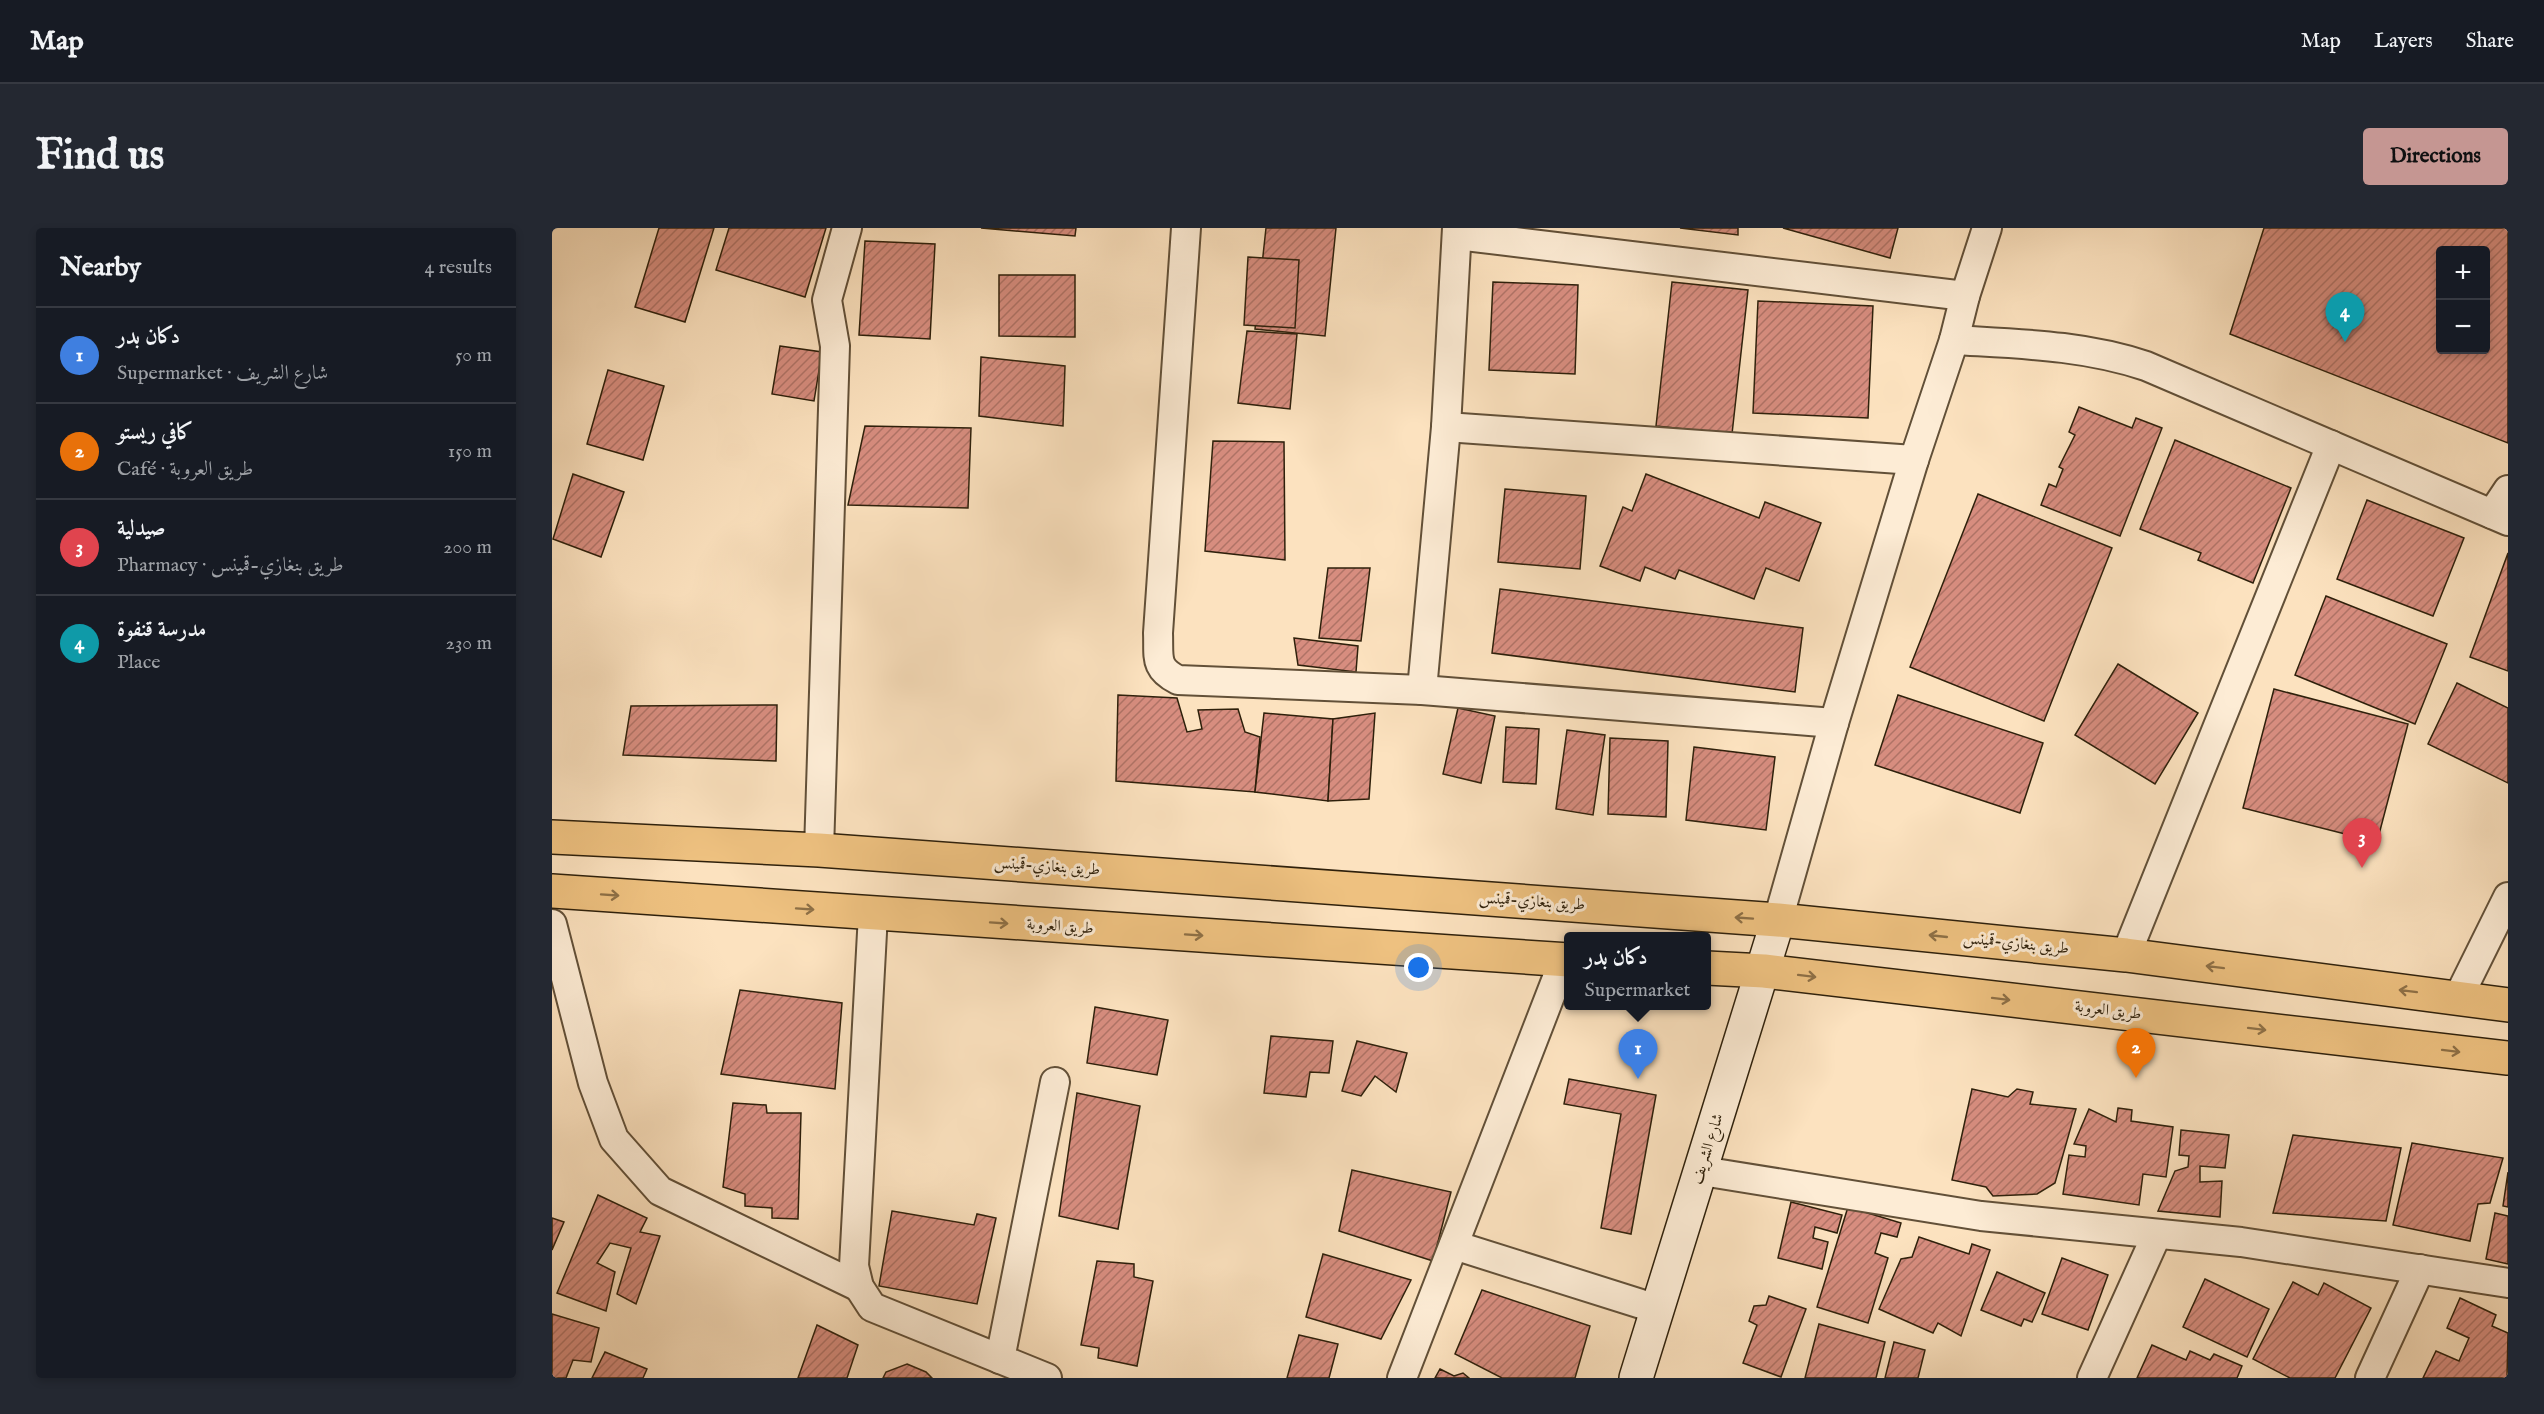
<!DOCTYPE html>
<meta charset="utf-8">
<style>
:root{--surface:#171b24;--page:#242831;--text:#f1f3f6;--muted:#9ea1a6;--line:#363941;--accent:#c59692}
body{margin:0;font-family:"IM FELL English",Amiri,serif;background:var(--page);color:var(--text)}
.controls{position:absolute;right:18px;top:18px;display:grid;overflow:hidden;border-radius:6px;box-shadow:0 3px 9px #0003}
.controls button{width:54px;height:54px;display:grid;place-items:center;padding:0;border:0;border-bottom:2px solid var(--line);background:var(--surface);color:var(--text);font:30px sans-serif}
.you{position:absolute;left:867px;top:740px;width:21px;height:21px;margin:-15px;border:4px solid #fff;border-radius:50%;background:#1a73e8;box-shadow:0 0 0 9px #1a73e833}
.badge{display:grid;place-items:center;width:39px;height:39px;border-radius:50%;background:var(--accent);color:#fff;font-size:20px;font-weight:700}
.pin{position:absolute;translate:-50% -50px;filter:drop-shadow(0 2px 3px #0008)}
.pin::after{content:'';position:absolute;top:32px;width:21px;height:18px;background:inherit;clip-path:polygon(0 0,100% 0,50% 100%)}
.popup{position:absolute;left:1012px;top:704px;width:147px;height:78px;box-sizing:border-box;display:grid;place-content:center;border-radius:6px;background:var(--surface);filter:drop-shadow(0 2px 4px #0005);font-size:20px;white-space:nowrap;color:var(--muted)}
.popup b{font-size:22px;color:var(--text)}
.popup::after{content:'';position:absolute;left:50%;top:100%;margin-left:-12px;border:12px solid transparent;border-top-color:var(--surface)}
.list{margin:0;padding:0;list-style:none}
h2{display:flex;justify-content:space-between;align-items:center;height:78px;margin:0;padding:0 24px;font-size:26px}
h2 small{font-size:20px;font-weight:400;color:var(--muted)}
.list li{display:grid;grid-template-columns:39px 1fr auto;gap:18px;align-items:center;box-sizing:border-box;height:96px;padding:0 24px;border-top:2px solid var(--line)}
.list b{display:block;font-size:22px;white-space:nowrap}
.list p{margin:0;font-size:20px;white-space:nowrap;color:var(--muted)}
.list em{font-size:20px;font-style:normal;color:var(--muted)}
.map{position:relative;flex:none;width:1956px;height:1150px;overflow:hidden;border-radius:6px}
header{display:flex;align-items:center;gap:36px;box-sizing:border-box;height:84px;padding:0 30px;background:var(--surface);border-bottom:2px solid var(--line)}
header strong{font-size:28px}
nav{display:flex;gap:33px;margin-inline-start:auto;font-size:21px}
.intro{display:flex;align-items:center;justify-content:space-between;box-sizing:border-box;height:144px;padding:0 36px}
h1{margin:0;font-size:42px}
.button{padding:15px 27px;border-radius:6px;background:var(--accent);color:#111;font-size:21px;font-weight:700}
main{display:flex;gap:36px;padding:0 36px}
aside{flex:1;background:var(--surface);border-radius:6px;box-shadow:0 3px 9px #0003}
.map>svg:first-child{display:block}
.building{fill:url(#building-hatch);stroke:#2e200b;stroke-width:1.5;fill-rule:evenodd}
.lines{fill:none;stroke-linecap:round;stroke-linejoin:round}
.street-casing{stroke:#625038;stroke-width:32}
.secondary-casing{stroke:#2e200b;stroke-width:36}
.primary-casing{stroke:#2e200b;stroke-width:36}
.street{stroke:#fdecd5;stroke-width:28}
.secondary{stroke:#fdecd5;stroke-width:33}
.primary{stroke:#eec180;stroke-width:33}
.oneway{stroke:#8e7046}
.labels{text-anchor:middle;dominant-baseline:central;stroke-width:6;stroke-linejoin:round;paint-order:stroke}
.street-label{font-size:16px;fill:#2e200b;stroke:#fdecd5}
</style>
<header>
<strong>Map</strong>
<nav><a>Map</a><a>Layers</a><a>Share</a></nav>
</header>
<div class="intro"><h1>Find us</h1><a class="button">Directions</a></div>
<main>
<aside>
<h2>Nearby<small>4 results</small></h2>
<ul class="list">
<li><span class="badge" style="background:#3f7fe0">1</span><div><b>دكان بدر</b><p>Supermarket · شارع الشريف</p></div><em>50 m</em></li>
<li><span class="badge" style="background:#e8710a">2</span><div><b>كافي ريستو</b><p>Café · طريق العروبة</p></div><em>150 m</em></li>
<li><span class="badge" style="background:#e0444e">3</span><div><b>صيدلية</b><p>Pharmacy · طريق بنغازي-قمينس</p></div><em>200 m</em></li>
<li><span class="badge" style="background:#0f9aa8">4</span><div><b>مدرسة قنفوة</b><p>Place</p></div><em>230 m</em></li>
</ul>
</aside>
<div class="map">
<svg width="1956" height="1150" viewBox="0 0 1956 1150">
<defs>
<pattern id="building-hatch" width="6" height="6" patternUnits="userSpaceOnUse" patternTransform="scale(1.5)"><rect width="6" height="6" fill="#d78d7f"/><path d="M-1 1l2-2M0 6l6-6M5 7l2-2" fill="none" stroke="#af7366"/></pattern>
</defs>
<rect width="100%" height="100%" fill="#fce2bf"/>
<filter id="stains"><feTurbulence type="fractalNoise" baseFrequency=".00333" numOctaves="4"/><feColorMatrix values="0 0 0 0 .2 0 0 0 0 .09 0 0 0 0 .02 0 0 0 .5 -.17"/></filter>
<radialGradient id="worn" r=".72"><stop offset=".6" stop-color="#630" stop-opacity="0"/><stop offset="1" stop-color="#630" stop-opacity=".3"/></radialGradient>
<g class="building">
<path d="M107,0H162L133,94L83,79Z"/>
<path d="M177,0H274L253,69L164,42Z"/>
<path d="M429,0H524L523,8Z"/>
<path d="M714,0H784L773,108L703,101Z"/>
<path d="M1128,0H1186V7Z"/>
<path d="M1231,0H1346L1338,30Z"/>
<path d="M1712,0H1956V215L1678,106ZM1888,22H1934V122H1888Z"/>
<path d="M313,13L383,16L378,111L307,107Z"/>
<path d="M696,29L747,32L743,100L692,97Z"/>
<path d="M447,47H523V109L447,108Z"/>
<path d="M941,54L1026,57L1023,146L937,142Z"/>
<path d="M1120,54L1196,62L1180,206L1104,198Z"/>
<path d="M1206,73L1321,78L1316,190L1201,185Z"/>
<path d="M695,103L745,106L738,181L686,175Z"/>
<path d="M228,118L270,124L262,173L220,166Z"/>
<path d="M429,129L513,138L511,198L427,188Z"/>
<path d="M56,142L112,158L91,232L35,216Z"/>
<path d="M1527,179L1580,200L1584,190L1610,200L1568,308L1489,277L1497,256L1504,259L1511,241L1507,239L1523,207L1517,204Z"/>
<path d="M313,198L419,200L416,280L296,277Z"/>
<path d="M1623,212L1739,260L1701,355L1646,332L1649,325L1588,301Z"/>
<path d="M661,213L732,214L733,332L653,323Z"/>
<path d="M21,246L72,264L49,329L1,311Z"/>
<path d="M1094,246L1207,290L1213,274L1269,295L1247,353L1214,340L1202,371L1127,342L1123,351L1093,339L1088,353L1048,338L1071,279L1080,283Z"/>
<path d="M953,261L1034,268L1028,341L946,334Z"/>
<path d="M1426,266L1560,320L1492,493L1358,439Z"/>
<path d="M1815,272L1912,310L1881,388L1785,351Z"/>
<path d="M1956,325V443L1918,429Z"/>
<path d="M776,340H818L809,413L767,410Z"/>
<path d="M948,361L1251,400L1243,464L940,425Z"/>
<path d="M1774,368L1895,416L1863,496L1743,447Z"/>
<path d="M742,410L806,418L804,444L746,437Z"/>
<path d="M1566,436L1646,485L1603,556L1523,507Z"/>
<path d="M1905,455L1956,480V555L1876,516Z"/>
<path d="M1722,461L1856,496L1825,614L1691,580Z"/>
<path d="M566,467L625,470L635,504L650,501L646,482L686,481L693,504L708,509L703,564L564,553Z"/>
<path d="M1346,467L1491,515L1468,585L1323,537Z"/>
<path d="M225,477L224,533L71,527L79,478Z"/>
<path d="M906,480L943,488L929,555L891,546Z"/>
<path d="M712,485L781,491L776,573L703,564Z"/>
<path d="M823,485L817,571L776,573L781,491Z"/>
<path d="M954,499L987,501L984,556L951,554Z"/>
<path d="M1015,502L1053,507L1041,587L1004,581Z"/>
<path d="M1058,510L1116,513L1114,589L1056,586Z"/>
<path d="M1142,519L1223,529L1214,602L1134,592Z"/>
<path d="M188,762L290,775L283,861L169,846Z"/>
<path d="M543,779L616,792L605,847L535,835Z"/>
<path d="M719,808L781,813L777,845L758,844L754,869L712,865Z"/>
<path d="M805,813L855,825L844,864L823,848L809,868L790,863Z"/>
<path d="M1017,851L1104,867L1079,1006L1049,1000L1069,886L1012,876Z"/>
<path d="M1420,861L1456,869L1465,861L1481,864L1478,876L1524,881L1503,955L1485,966L1441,968L1434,959L1400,952Z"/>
<path d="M525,865L588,878L566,1001L507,988Z"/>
<path d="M181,875L214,877L215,885H249L246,991L220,990V980L193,978V966L171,959Z"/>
<path d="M1566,880L1580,882L1579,893L1621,899L1614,949L1591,946L1587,977L1511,966L1517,927L1533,929L1534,918L1522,916L1537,881L1564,894Z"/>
<path d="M1629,902L1677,907L1673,940L1648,938V954L1670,953L1668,989L1606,983L1623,943L1636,939L1637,928L1627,927Z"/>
<path d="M1741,907L1849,920L1834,993L1721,985Z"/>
<path d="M1860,915L1951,930L1938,975L1926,976L1918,1013L1841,997Z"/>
<path d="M800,942L899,964L881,1033L787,1003Z"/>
<path d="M1956,944V979L1951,978Z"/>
<path d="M46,967L95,990L88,1004L108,1008L84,1076L65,1066L79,1020L58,1015L45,1035L63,1044L54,1083L5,1065Z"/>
<path d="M1239,974L1290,987L1285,1005L1263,999L1261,1010L1276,1014L1270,1041L1226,1030Z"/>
<path d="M1296,979L1349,995L1345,1009L1329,1005L1323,1025L1336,1030L1316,1095L1265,1079Z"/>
<path d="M340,983L422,997L425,986L444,990L425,1076L327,1058Z"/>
<path d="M1943,985L1956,988V1036L1934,1031Z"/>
<path d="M0,990L12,994L0,1022Z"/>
<path d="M1367,1009L1417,1026L1420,1016L1438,1022L1409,1108L1386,1095L1381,1105L1327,1081L1349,1031L1360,1029Z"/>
<path d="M771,1026L859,1052L829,1111L754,1089Z"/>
<path d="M1510,1030L1556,1047L1536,1102L1490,1086Z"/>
<path d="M545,1033L582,1036V1049L601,1053L585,1138L546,1130L547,1120L529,1117Z"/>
<path d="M1445,1044L1493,1065L1480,1094L1472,1091L1469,1098L1429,1082Z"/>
<path d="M1653,1051L1717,1081L1695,1129L1631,1099Z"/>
<path d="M1741,1054L1766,1067L1772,1055L1819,1080L1783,1150H1738L1701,1131Z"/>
<path d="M930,1062L1038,1098L1023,1150H950L903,1126Z"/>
<path d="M1217,1068L1254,1081L1229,1149L1191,1135L1205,1097L1197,1093L1202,1078L1214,1077Z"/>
<path d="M1908,1070L1944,1087L1940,1098L1956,1105L1955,1150H1871L1884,1123L1907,1133L1917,1110L1895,1100Z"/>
<path d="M0,1086L47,1100L39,1134L21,1132L14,1150H0Z"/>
<path d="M1267,1096L1333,1114L1324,1150H1253Z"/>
<path d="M265,1097L306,1117L295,1150H246Z"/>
<path d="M747,1107L786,1116L777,1150H735Z"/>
<path d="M1342,1114L1373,1122L1366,1150H1333Z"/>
<path d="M1600,1117L1634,1132L1638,1123L1658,1132L1662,1126L1690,1138L1685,1150H1585Z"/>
<path d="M53,1124L95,1141L91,1150H40Z"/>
<path d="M355,1136L374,1144L380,1150H331L334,1144Z"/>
<path d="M888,1141L902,1148L911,1145L917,1150H883Z"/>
</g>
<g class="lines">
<defs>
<g id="street">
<path d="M634,0L606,405C607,429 602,440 626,452L870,462L1282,495"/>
<path d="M905,7L1413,68"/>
<path d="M1402,112C1468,116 1531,117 1594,138L1956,293"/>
<path d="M894,199L1362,232"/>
<path d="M1940,286L1956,262"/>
<path d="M870,462L894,199L905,0"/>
<path d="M267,622L283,118L275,72L295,0"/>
<path d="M321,686L302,1038L307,1059L320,1079L495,1150"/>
<path d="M1226,692L1282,495L1362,232L1402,112L1413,68L1435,0"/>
<path d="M0,696L41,855L62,911L108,963L307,1059"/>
<path d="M1574,727L1779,217"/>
<path d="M1906,770L1956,669"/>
<path d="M1150,943L1429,988L1689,1014L1956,1055"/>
<path d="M902,1017L1105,1081"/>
<path d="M448,1131L503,854"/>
<path d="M850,1150L1012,732"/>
<path d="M1540,1150L1605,1006"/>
<path d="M1818,1150L1868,1041"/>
</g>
<path id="secondary" d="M1084,1150L1226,692"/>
<g id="primary">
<path d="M0,609L267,622L1226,692L1574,727L1956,777"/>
<path d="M0,663L1017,732"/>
<path d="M1155,740L1212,743L1956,830"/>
</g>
</defs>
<use href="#street" class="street-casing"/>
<use href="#secondary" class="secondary-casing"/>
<use href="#primary" class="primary-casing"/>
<use href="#street" class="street"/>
<use href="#secondary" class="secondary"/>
<use href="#primary" class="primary"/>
</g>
<defs><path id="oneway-shaft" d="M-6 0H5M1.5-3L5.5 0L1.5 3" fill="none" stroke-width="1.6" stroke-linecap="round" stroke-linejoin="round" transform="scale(1.5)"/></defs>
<g class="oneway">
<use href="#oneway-shaft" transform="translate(58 667) rotate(4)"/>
<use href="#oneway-shaft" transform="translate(253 681) rotate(4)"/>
<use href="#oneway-shaft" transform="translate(1192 690) rotate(-176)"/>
<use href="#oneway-shaft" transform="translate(447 695) rotate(4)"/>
<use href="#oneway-shaft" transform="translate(642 707) rotate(4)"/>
<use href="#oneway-shaft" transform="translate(1386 708) rotate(-174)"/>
<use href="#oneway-shaft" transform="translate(1663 739) rotate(-173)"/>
<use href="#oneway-shaft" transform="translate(1255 748) rotate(7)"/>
<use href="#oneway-shaft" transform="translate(1856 763) rotate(-173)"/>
<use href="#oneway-shaft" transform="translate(1449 771) rotate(7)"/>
<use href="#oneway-shaft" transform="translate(1705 801) rotate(7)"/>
<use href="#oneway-shaft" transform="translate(1899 823) rotate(7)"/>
</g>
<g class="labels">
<g class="street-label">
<text transform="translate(495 639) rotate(4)">طريق بنغازي-قمينس</text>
<text transform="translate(980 674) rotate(4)">طريق بنغازي-قمينس</text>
<text transform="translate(508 699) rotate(4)">طريق العروبة</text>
<text transform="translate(1464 716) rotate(6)">طريق بنغازي-قمينس</text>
<text transform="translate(1556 783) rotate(7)">طريق العروبة</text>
<text transform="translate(1156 921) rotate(-72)">شارع الشريف</text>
</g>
</g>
<rect width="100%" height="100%" filter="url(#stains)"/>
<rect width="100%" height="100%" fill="url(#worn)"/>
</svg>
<div class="controls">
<button>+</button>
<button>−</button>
</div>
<div class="you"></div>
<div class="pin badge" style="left:1086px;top:851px;background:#3f7fe0">1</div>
<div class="popup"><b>دكان بدر</b>Supermarket</div>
<div class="pin badge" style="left:1584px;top:850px;background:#e8710a">2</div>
<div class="pin badge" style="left:1810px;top:640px;background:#e0444e">3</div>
<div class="pin badge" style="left:1793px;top:114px;background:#0f9aa8">4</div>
</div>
</main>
